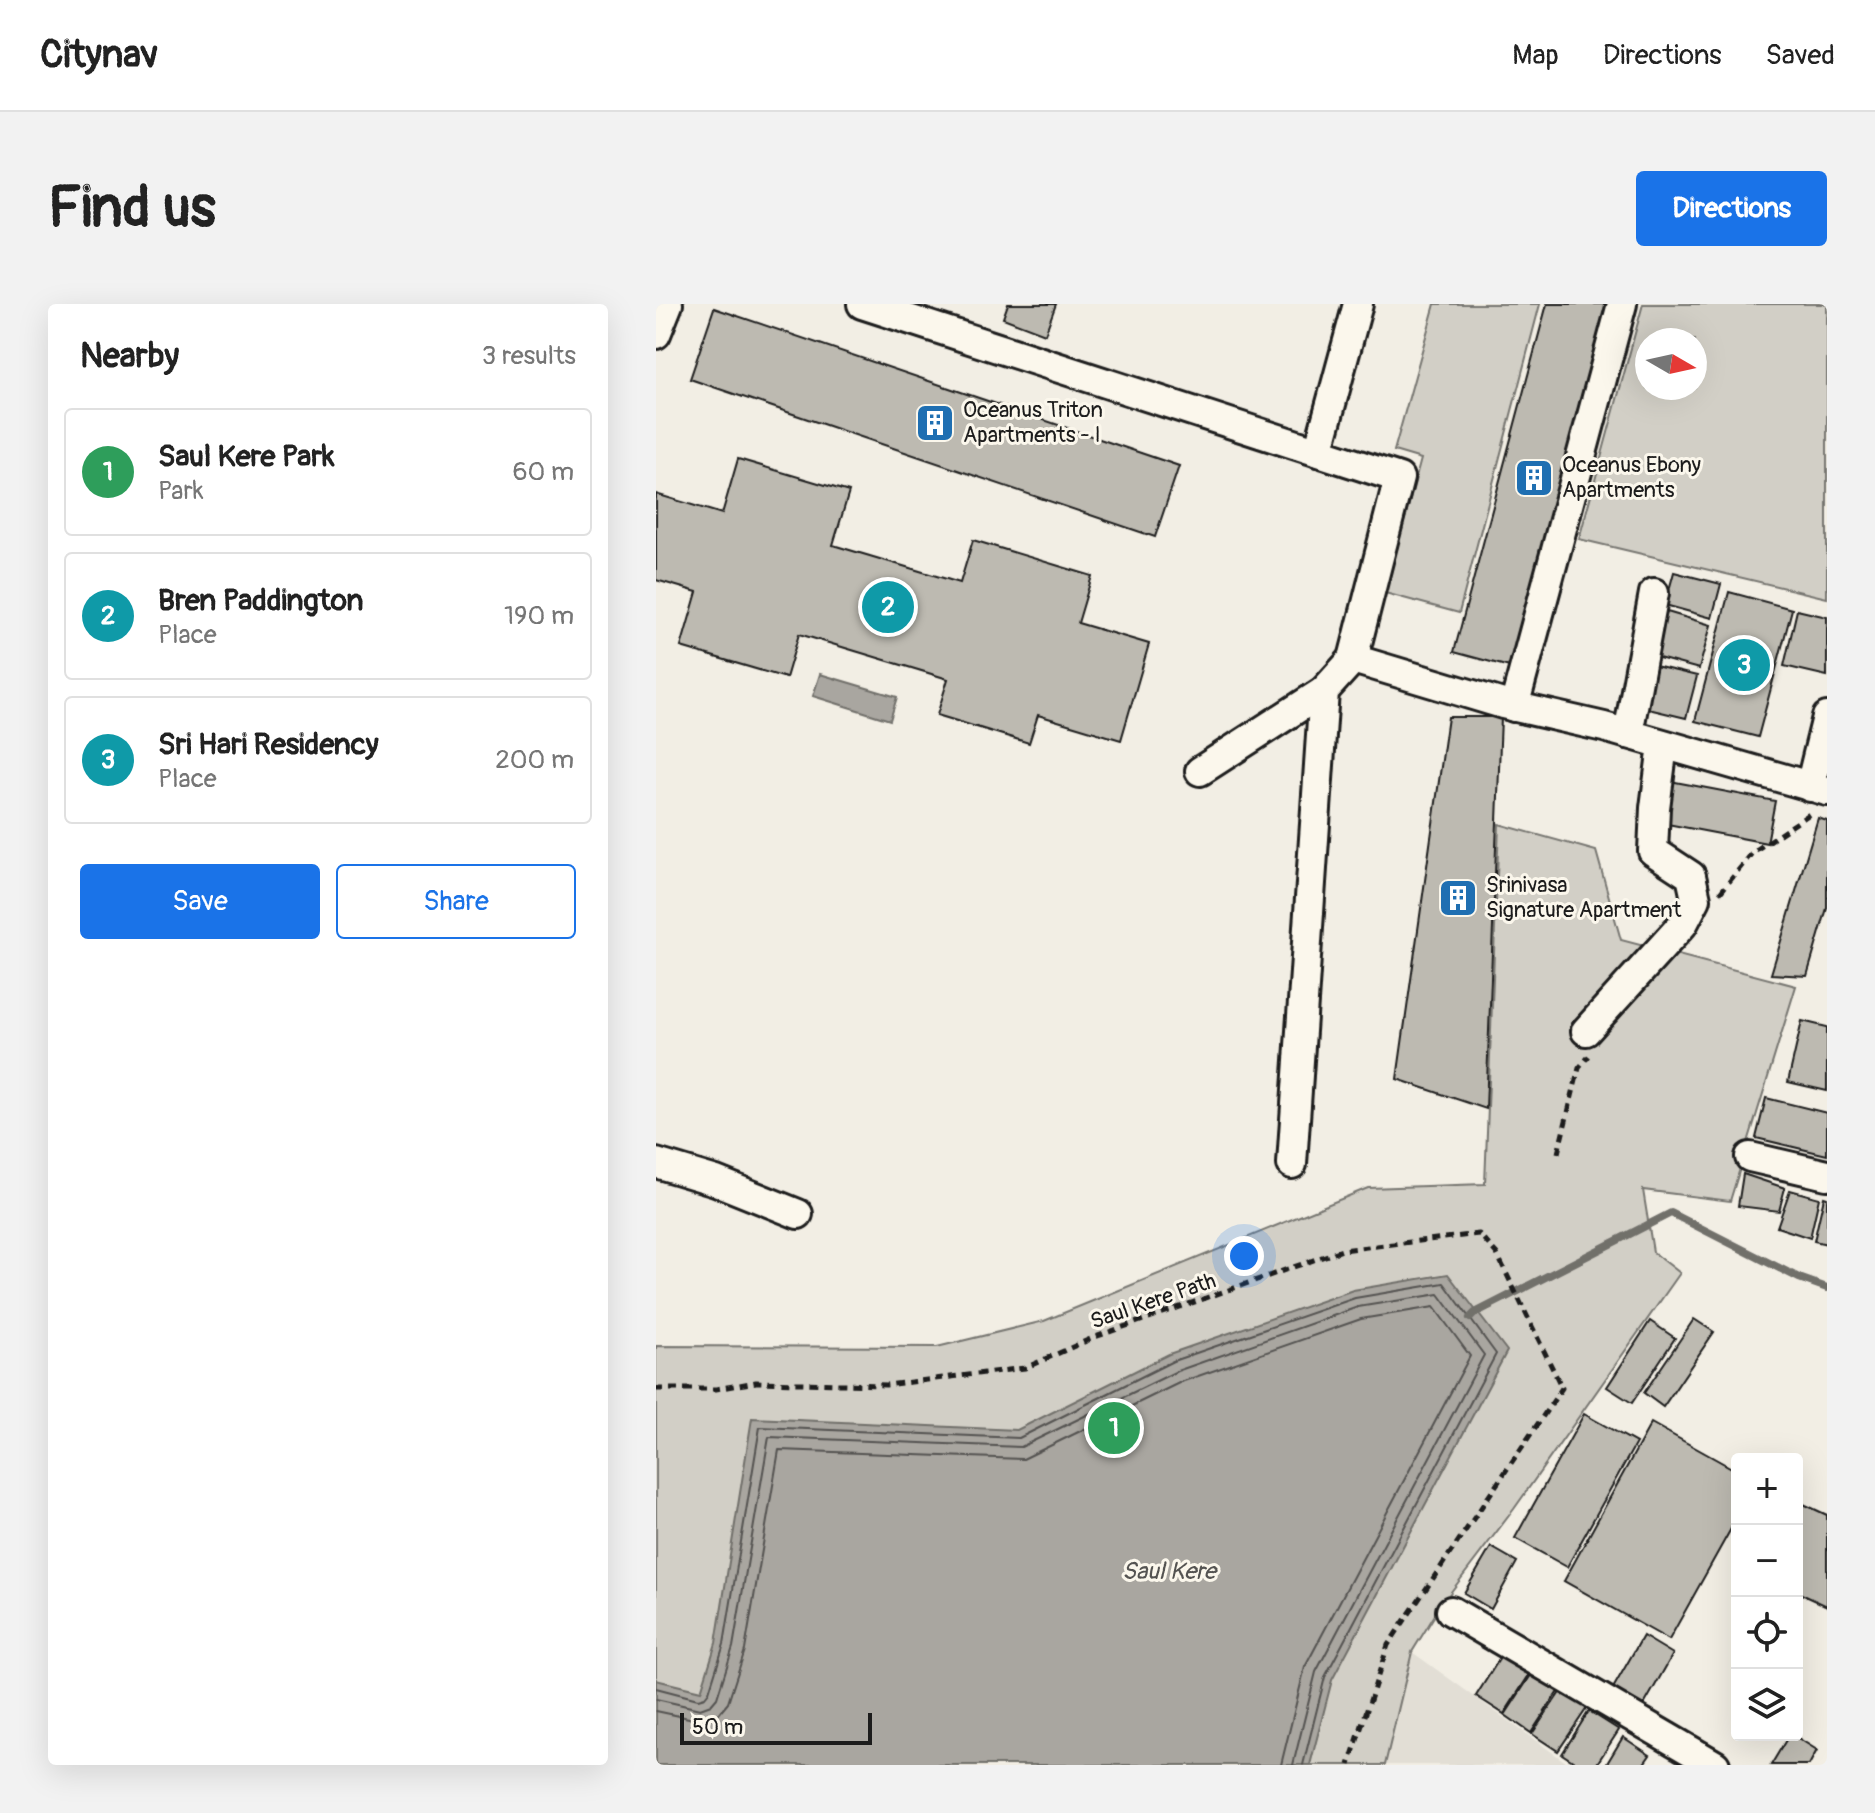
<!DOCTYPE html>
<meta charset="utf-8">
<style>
:root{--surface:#fff;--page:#f2f2f2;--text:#222;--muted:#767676;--line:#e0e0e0;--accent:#1a73e8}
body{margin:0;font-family:Pangolin,sans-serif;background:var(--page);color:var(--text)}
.controls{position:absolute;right:24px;bottom:24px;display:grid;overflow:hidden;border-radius:8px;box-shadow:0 8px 32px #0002}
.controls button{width:72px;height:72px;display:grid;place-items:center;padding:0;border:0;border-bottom:2px solid var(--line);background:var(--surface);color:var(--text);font:40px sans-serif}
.compass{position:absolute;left:979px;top:24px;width:72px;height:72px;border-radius:50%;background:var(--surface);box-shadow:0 8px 32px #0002;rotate:99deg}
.scale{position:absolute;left:24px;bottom:20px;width:192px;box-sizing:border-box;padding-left:8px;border:4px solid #1c1c1c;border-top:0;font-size:22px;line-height:28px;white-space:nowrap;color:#1c1c1c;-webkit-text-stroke:6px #fbf7ec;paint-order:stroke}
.you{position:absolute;left:588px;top:952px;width:28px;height:28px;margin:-20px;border:6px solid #fff;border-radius:50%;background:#1a73e8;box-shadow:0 0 0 12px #1a73e833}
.badge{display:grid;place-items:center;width:52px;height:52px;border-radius:50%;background:var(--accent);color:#fff;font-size:26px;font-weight:700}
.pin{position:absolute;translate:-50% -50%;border:4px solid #fff;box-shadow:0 2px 8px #0006}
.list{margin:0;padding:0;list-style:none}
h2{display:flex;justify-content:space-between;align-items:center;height:104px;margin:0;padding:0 32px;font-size:34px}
h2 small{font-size:26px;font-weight:400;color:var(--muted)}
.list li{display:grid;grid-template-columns:52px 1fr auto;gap:24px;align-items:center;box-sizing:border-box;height:128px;margin:0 16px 16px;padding:0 16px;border:2px solid var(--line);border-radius:8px}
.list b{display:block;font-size:30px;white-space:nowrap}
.list p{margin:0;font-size:26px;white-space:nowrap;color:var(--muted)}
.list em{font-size:26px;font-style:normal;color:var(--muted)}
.actions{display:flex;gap:16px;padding:24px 32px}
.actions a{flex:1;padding:18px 0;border:2px solid var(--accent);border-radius:8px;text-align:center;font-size:28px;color:var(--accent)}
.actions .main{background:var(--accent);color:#fff}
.icon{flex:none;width:44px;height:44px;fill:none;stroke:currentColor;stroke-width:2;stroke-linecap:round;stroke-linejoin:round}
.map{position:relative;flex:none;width:1171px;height:1461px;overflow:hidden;border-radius:8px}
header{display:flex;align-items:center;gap:48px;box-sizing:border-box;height:112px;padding:0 40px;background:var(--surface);border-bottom:2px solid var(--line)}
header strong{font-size:38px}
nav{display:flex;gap:44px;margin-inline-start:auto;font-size:28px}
.intro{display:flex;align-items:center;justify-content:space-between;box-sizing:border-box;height:192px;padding:0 48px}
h1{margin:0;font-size:56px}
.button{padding:20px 36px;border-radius:8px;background:var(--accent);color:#fff;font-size:28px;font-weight:700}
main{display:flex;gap:48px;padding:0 48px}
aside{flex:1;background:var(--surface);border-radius:8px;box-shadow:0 8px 32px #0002}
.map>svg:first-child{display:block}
.built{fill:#e2ded5}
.green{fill:#d2cfc6;stroke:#777671;stroke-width:2;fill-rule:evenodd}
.water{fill:#a9a6a0;stroke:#716f6b;stroke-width:2}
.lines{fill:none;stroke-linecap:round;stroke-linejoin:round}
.shore{stroke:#545351;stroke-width:2}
.stream{stroke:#716f6b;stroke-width:8}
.building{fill:#bdbab1;stroke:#1c1c1c;stroke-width:2}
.minor-casing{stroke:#1c1c1c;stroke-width:34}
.path{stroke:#1c1c1c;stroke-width:5;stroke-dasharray:8 6;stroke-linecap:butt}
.minor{stroke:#fbf7ec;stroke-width:28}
.labels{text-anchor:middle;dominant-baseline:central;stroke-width:6;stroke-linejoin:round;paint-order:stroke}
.poi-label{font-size:22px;fill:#1c1c1c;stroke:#fbf7ec;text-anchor:start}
.street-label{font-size:22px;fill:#1c1c1c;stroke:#fbf7ec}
.water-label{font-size:24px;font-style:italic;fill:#545351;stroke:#fbf7ec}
</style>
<header>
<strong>Citynav</strong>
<nav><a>Map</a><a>Directions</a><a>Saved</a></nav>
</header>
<div class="intro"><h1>Find us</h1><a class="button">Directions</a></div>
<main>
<aside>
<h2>Nearby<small>3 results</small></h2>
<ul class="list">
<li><span class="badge" style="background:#2e9e5b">1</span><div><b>Saul Kere Park</b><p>Park</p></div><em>60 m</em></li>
<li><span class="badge" style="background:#0f9aa8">2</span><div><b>Bren Paddington</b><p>Place</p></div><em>190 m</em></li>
<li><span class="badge" style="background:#0f9aa8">3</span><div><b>Sri Hari Residency</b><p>Place</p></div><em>200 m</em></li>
</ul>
<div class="actions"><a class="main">Save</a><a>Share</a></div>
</aside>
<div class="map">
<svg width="1171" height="1461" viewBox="0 0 1171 1461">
<rect width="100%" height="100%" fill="#f2eee4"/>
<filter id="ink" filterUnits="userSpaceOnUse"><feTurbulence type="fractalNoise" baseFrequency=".0125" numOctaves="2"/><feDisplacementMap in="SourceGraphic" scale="16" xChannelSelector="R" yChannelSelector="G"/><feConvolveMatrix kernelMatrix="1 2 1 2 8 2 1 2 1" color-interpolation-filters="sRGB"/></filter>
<g filter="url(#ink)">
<path class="built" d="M756,1348L914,1461H729Z"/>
<g class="green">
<path d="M779,0H884L803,309L729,289L765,155L738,147Z"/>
<path d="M987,0H1171V294L923,235ZM1039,36V84H991V36Z"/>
<path d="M843,520L940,547L965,636L1140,682L1074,897L987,886L997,948L1024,969L858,1205L785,1301L756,1348L729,1461H0V1042L281,1043L388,1017L712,884L829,880Z"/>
</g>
<g class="water">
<path d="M164,370L241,393L234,416L157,392Z"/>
<path d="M792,970L851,1047L676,1376L654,1461H0V1376L45,1387L60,1339L96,1114L361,1126L513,1050L697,986Z"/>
</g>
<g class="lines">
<g class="shore">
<path d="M0,1384L42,1395L49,1393L53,1388L68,1340L104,1123L363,1134L517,1057L699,994L788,979L840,1050L669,1373L647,1461"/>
<path d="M0,1395L44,1405L55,1401L61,1394L77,1343L113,1133L365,1143L521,1067L702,1003L783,990L828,1051L660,1368L637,1461"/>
<path d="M0,1407L47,1417L62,1411L72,1399L89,1346L123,1146L367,1155L525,1078L705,1015L778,1003L814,1052L649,1363L625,1461"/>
</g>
<path class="stream" d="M814,1014L819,1009L1015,909L1143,974L1171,984"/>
</g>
<g class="building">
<path d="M352,0H400L389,30L347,14Z"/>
<path d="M891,0H958L861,365L798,348Z"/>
<path d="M58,4L523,162L499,233L34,75Z"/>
<path d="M82,155L193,188L177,241L304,279L317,236L436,272L422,319L493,340L465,436L382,411L373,439L281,411L292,375L143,330L130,374L25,343L41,288L0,276V190L66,210Z"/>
<path d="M1018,268L1065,280L1056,314L1009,301Z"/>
<path d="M1073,288L1136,305L1102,433L1039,417Z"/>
<path d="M1141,306L1171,313V372L1128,362Z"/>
<path d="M1011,308L1055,321L1043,365L999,353Z"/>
<path d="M995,361L1041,372L1030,414L984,403Z"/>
<path d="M792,413H845L830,805L741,775Z"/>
<path d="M1014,477L1119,497L1111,539L1006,519Z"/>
<path d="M1162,514L1171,517V604L1151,672L1115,670Z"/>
<path d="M1146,717L1171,723V787L1132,778Z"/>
<path d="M1110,794L1171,809V851L1100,834Z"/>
<path d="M1087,870L1129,884L1123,907L1082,902Z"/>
<path d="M1134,886L1163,894L1154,934L1121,923Z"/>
<path d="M1168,893L1171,894V940L1158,937Z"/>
<path d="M1038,1015L1058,1028L1007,1103L988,1089Z"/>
<path d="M994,1017L1019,1034L976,1099L951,1083Z"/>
<path d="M928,1110L980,1139L911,1263L859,1234Z"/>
<path d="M995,1119L1081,1167V1214L1013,1336L908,1277Z"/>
<path d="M1141,1197L1171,1211V1302L1141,1288Z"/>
<path d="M835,1243L861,1258L835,1305L808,1289Z"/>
<path d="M987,1332L1017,1350L987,1403L956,1386Z"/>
<path d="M847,1349L875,1368L848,1410L820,1392Z"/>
<path d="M877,1368L903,1386L875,1429L849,1411Z"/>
<path d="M905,1387L931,1404L902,1447L876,1430Z"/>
<path d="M933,1407L963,1426L940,1461H923L906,1450Z"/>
<path d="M1133,1431H1137L1161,1446L1153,1461H1115Z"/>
<path d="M967,1433L994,1451L987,1461H950Z"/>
</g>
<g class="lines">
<defs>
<g id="minor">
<path d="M206,0L743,174L697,355L847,400L948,423L1171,487"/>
<path d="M0,30L12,0"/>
<path d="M662,148L702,0"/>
<path d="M858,403L966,0"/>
<path d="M972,430L998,289"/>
<path d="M544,467L668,387"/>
<path d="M1154,483L1171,413"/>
<path d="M930,727L1027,620L1040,595L1035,572L997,547L999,504L1007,441"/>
<path d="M1094,853L1171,871"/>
<path d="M0,859L60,877L142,910"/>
<path d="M636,860L668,387L697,355"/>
<path d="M795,1307L1059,1461"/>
</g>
</defs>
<use href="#minor" class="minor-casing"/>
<g class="path">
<path d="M1064,589L1097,548L1155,509"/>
<path d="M902,849L923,764L933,752"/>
<path d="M0,1085H60L100,1078L230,1081L369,1064L439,1033L686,946L823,930L841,950L906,1084L732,1341L693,1461"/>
</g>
<use href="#minor" class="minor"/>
</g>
</g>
<defs>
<symbol id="building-square" viewBox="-11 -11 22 22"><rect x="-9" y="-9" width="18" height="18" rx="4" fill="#1f6fb2" stroke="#fbf7ec"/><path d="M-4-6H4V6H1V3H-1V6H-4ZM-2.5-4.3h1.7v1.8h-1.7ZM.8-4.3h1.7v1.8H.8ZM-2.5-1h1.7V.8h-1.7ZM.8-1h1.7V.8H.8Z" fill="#fff"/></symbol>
</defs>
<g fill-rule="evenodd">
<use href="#building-square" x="257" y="97" width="44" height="44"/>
<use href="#building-square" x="856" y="152" width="44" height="44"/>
<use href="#building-square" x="780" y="572" width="44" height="44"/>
</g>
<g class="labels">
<g class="poi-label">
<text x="307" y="106">Oceanus Triton<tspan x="307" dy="25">Apartments - I</tspan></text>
<text x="906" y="161">Oceanus Ebony<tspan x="906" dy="25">Apartments</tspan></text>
<text x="830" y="581">Srinivasa<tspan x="830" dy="25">Signature Apartment</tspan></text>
</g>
<g class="street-label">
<text transform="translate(497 997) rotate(-19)">Saul Kere Path</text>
</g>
<g class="water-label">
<text x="513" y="1267">Saul Kere</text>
</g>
</g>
</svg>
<div class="controls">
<button>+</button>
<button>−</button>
<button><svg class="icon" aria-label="locate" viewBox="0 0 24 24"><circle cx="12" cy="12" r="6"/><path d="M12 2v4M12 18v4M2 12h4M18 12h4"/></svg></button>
<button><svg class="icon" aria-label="layers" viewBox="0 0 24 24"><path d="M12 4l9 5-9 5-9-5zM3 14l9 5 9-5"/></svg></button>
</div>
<svg class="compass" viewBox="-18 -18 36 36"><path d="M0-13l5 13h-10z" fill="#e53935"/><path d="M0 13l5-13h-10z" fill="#767676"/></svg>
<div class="scale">50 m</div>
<div class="you"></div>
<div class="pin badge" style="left:458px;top:1124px;background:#2e9e5b">1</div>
<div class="pin badge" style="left:232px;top:303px;background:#0f9aa8">2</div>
<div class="pin badge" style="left:1088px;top:361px;background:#0f9aa8">3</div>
</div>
</main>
